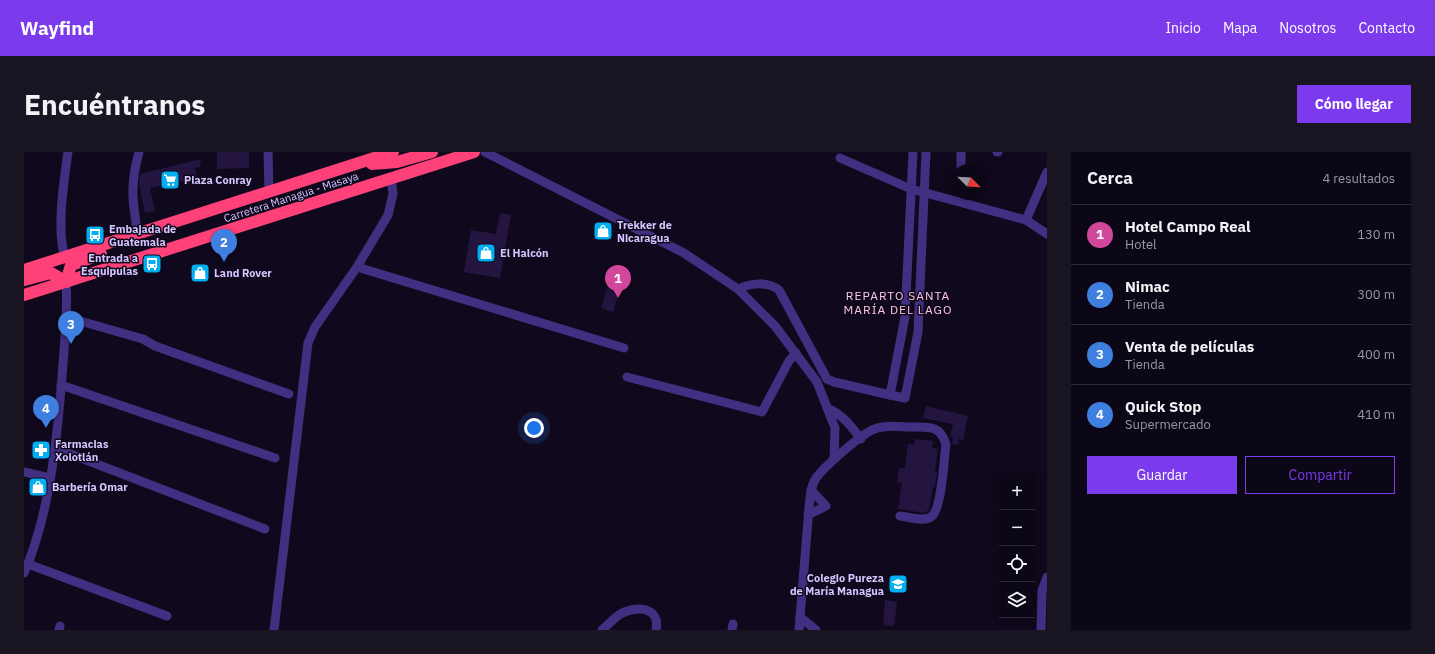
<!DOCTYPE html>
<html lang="es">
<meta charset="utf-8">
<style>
:root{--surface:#0c0716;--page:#1a1523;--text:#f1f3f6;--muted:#9a99a1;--line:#2c2835;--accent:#7c3aed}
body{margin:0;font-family:"IBM Plex Sans",sans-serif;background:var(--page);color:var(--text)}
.controls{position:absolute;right:12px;bottom:12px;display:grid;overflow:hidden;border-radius:0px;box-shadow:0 2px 6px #0003}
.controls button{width:36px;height:36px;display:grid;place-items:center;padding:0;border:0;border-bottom:1px solid var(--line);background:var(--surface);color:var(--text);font:20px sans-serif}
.compass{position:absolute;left:927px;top:12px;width:36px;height:36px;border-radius:50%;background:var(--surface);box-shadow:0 2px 6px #0003;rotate:114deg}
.you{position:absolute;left:510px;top:276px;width:14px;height:14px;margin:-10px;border:3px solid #fff;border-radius:50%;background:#1a73e8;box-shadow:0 0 0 6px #1a73e833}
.badge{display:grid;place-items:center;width:26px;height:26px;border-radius:50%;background:var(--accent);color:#fff;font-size:13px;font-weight:700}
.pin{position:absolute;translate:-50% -33px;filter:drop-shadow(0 1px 2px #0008)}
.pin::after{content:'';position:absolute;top:21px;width:14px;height:12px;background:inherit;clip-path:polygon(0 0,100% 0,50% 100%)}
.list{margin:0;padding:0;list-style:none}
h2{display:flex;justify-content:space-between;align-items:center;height:52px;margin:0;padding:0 16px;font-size:17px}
h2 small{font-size:13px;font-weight:400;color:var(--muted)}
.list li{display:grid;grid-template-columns:26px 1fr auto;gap:12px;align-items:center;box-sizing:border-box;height:60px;padding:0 16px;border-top:1px solid var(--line)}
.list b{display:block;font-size:15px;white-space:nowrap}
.list p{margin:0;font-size:13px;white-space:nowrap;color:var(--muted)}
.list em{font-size:13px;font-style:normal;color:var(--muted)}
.actions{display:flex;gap:8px;padding:12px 16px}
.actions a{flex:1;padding:9px 0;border:1px solid var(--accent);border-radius:0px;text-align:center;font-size:14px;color:var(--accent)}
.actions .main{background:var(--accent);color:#fff}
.icon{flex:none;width:22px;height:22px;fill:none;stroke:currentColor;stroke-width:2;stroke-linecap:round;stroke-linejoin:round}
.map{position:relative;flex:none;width:1023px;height:478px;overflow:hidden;border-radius:0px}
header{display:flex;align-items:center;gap:24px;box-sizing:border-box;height:56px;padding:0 20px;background:var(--accent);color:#fff}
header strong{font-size:19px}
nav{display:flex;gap:22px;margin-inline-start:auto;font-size:14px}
.intro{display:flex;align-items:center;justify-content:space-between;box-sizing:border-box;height:96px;padding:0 24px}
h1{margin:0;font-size:28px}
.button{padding:10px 18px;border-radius:0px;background:var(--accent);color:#fff;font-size:14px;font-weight:700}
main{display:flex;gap:24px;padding:0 24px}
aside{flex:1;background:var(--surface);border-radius:0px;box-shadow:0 2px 6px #0003}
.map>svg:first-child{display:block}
.building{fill:#241440}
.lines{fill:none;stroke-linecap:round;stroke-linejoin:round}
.minor{stroke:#412f81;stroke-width:9}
.highway{stroke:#ff417a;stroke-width:12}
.labels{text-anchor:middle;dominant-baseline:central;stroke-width:3;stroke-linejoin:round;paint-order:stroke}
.poi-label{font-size:11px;font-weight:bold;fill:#d6c6ff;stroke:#10091d;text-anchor:start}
.street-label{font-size:11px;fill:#d6c6ff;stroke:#10091d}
.neighbourhood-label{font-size:12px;letter-spacing:1px;fill:#ffc8e1;stroke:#10091d}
</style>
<header>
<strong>Wayfind</strong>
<nav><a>Inicio</a><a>Mapa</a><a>Nosotros</a><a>Contacto</a></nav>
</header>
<div class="intro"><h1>Encuéntranos</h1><a class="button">Cómo llegar</a></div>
<main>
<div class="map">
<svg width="1023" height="478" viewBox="0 0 1023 478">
<rect width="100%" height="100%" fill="#10091d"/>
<g class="building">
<path d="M193,0H225V16L193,17Z"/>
<path d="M177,7L176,15L171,16L173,26L126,36L131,59L121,61L115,32L116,22Z"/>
<path d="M476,61L487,63L476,126L440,120L447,78L472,82Z"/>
<path d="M585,130L597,134L589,160L577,156Z"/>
<path d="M902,254L944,264L939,288L935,287L934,293L928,292L929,286L926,285L929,272L899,266Z"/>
<path d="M891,287L909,289L908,296L914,297L911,320H913L911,335H909L905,358L900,361L874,357L878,331L873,330L875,316H881L884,292L890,293Z"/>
<path d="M861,448L873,450L870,474L859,473Z"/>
</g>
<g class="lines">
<g class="minor">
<path d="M244,0L245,40"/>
<path d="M461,0L660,101L714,137L751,174L793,230L811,276L810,307"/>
<path d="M889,0L881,165L866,243L881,246L894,180L902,0"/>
<path d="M937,0V18"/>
<path d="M973,0H974"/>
<path d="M816,6L887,37L1002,68L1023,82"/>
<path d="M1002,68L1023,20"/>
<path d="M114,82C108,49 106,33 115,0"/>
<path d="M41,105C32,79 40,28 44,0"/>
<path d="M333,115L600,196"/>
<path d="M714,137C727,131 743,129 755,138L803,227L810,230L866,243"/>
<path d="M42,165L119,187L131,194L265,242"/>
<path d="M603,225L738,260L765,209L772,201"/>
<path d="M37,233L251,306"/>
<path d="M803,256C818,262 827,274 837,287"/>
<path d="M31,296L241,377"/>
<path d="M0,320L26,326"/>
<path d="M784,363L802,354L787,338"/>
<path d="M4,412L143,464"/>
<path d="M0,421C27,360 34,278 39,212C41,184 44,157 42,130"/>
<path d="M776,465L792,478"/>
<path d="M35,478L36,474"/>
<path d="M250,478L284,191L291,175L333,115L364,63L369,42L367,26"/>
<path d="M578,478C584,473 589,467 595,463C610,453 637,454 632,478"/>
<path d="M708,478L709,472"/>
<path d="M775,478L785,356C786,346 786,335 792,326C801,314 834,285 848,278C860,272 877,275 890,275C907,275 916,274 922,292C920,306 918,358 907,365C900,370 885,365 876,364"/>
<path d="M1017,478L1018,439L1023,425"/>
</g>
<g class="highway">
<path d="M348,12L373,10L408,0"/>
<path d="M0,118L369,0"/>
<path d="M0,128L27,121L42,130"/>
<path d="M42,130L47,113L77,102"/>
<path d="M0,143L450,0"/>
</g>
</g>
<defs>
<symbol id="supermarket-square" viewBox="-11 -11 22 22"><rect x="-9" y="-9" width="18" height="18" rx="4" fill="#00aef1" stroke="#10091d"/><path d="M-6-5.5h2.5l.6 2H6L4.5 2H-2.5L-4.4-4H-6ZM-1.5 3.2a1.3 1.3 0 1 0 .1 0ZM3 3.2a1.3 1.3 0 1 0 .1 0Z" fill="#fff"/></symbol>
<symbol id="shop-square" viewBox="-11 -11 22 22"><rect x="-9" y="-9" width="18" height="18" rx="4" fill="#00aef1" stroke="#10091d"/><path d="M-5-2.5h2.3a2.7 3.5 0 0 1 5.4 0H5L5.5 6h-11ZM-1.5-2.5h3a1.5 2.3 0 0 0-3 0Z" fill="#fff"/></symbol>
<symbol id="bus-square" viewBox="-11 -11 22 22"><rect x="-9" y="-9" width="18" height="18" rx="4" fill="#00aef1" stroke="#10091d"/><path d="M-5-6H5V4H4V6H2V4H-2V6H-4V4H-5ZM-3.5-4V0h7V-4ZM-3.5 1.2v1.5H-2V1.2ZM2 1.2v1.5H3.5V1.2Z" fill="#fff"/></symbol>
<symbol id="pharmacy-square" viewBox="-11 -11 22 22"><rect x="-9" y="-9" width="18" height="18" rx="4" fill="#00aef1" stroke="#10091d"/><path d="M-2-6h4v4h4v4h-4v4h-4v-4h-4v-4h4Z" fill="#fff"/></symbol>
<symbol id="school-square" viewBox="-11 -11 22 22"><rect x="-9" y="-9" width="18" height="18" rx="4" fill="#00aef1" stroke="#10091d"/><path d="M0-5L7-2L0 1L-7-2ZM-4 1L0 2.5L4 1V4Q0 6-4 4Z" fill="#fff"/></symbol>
</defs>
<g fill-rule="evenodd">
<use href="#supermarket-square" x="135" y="17" width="22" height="22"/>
<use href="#shop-square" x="568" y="68" width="22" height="22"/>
<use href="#bus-square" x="60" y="72" width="22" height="22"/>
<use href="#shop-square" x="451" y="90" width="22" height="22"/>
<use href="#bus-square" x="117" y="101" width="22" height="22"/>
<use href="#shop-square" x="165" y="110" width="22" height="22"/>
<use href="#pharmacy-square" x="6" y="287" width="22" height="22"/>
<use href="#shop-square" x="3" y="324" width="22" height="22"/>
<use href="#school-square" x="863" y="421" width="22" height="22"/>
</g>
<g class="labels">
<g class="poi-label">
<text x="160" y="28">Plaza Conray</text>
<text x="593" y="73">Trekker de<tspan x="593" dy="13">Nicaragua</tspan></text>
<text x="85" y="77">Embajada de<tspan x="85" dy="13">Guatemala</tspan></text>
<text x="476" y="101">El Halcón</text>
<text x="114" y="106" text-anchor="end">Entrada a<tspan x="114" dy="13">Esquipulas</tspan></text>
<text x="190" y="121">Land Rover</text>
<text x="31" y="292">Farmacias<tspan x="31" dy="13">Xolotlán</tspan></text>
<text x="28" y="335">Barbería Omar</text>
<text x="860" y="426" text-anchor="end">Colegio Pureza<tspan x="860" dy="13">de María Managua</tspan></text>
</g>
<g class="street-label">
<text transform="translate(267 45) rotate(-18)">Carretera Managua - Masaya</text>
</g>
<g class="neighbourhood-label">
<text x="874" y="143">REPARTO SANTA<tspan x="874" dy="14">MARÍA DEL LAGO</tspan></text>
</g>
</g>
</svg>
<div class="controls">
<button>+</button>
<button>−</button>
<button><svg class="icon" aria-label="locate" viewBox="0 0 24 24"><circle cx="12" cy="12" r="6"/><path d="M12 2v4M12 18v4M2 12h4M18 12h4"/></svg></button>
<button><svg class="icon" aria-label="layers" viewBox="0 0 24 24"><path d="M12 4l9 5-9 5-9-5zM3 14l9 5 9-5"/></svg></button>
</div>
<svg class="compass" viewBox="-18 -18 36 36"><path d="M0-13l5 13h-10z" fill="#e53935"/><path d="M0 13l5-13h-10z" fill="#9a99a1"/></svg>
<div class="you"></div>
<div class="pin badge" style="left:594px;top:146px;background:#d1479c">1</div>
<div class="pin badge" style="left:200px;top:110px;background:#3f7fe0">2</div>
<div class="pin badge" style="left:47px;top:192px;background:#3f7fe0">3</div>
<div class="pin badge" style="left:22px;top:276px;background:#3f7fe0">4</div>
</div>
<aside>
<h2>Cerca<small>4 resultados</small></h2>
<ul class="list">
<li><span class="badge" style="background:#d1479c">1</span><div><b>Hotel Campo Real</b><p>Hotel</p></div><em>130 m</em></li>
<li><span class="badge" style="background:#3f7fe0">2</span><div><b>Nimac</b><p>Tienda</p></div><em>300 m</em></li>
<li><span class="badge" style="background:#3f7fe0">3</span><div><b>Venta de películas</b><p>Tienda</p></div><em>400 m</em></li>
<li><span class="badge" style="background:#3f7fe0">4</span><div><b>Quick Stop</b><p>Supermercado</p></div><em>410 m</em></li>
</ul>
<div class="actions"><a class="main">Guardar</a><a>Compartir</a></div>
</aside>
</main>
